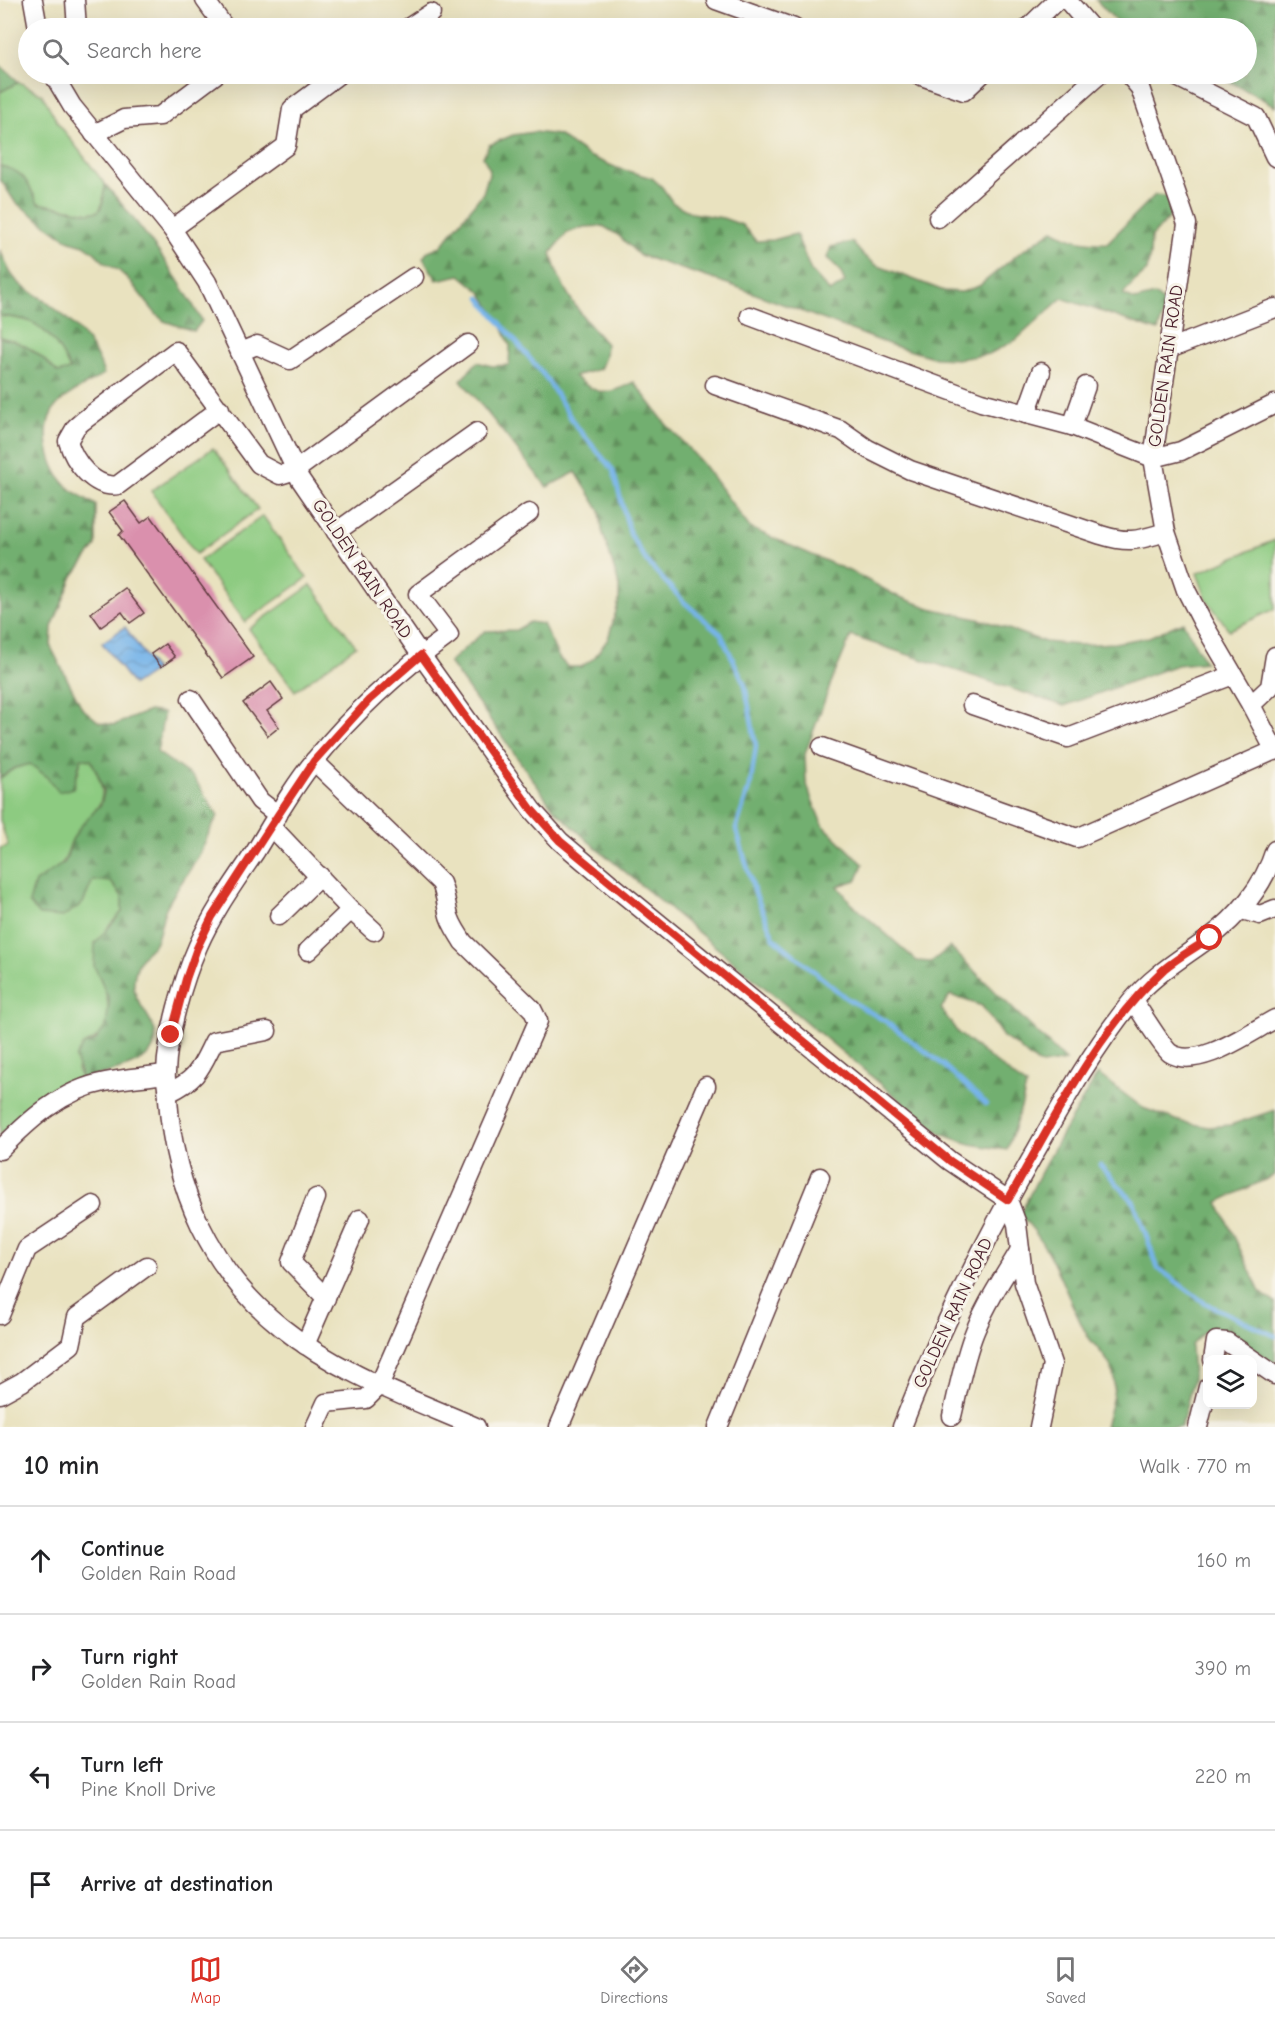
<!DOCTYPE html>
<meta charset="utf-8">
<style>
:root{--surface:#fff;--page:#f2f2f2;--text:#202124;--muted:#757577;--line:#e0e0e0;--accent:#d93025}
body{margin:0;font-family:"Comic Neue",sans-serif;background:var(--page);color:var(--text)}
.controls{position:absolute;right:18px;bottom:18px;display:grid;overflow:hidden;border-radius:12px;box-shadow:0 6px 24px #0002}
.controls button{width:54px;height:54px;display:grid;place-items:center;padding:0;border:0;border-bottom:2px solid var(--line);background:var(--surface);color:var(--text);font:30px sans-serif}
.stop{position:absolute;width:18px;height:18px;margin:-14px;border:4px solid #d93025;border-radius:50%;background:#fff}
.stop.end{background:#d93025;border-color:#fff;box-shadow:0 2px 6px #0008}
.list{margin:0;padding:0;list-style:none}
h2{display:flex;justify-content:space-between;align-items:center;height:78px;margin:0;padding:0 24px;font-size:26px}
h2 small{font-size:20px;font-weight:400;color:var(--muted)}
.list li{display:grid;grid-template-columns:39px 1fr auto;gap:18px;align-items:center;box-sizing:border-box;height:108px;padding:0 24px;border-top:2px solid var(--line)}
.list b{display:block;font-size:22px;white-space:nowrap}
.list p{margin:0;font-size:20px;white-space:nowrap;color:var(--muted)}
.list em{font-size:20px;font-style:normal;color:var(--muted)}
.icon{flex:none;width:33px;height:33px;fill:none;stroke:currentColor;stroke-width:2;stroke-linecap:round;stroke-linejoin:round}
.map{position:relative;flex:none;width:1275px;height:1427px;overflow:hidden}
.search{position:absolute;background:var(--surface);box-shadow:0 6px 24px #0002;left:18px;right:18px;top:18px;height:66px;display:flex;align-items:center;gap:15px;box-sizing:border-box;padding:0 21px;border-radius:33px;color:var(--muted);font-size:22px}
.sheet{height:510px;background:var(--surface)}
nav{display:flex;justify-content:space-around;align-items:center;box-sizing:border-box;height:84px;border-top:2px solid var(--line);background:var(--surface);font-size:16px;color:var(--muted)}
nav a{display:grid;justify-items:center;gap:3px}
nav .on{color:var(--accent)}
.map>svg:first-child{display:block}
.grass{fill:#8dcb81;stroke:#6c7556;stroke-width:1.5}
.forest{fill:url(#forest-firs);stroke:#5e674d;stroke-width:1.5}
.water{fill:url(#water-waves);stroke:#606a8a;stroke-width:1.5}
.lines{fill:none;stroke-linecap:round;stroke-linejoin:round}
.stream{stroke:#76b4e9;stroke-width:4.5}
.building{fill:#da90ad}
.minor-casing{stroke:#623c41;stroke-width:21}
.minor{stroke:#fff;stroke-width:18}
.route{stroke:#d93025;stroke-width:8}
.labels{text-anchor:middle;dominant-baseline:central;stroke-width:6;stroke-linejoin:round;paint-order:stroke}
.street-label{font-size:18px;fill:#4a1f2b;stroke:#f7f3e8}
</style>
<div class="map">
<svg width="1275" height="1427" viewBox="0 0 1275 1427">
<defs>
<pattern id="forest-firs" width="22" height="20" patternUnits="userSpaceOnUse" patternTransform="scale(1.5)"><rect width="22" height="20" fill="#72af6f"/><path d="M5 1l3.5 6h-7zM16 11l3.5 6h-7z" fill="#608e5b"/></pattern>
<pattern id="water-waves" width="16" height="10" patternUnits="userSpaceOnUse" patternTransform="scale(1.5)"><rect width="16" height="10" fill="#76b4e9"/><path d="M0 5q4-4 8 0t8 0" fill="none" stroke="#6392bd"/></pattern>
</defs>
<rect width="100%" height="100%" fill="#f7f3e8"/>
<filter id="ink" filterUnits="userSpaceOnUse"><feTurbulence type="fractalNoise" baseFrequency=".0167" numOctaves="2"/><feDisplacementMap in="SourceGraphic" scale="12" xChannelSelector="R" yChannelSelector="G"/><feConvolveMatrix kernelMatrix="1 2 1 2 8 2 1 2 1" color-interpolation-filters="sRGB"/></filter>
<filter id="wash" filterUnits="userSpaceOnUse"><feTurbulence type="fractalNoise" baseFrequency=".008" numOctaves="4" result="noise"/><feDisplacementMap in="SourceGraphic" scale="24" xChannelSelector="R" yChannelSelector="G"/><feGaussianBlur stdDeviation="1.35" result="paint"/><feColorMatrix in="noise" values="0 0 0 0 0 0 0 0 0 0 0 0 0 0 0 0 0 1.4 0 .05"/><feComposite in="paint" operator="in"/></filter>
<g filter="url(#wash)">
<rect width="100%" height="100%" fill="#e9e2bf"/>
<g class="grass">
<path d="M19,82L42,94L58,123L105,184L103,203L99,211L89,213L38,203C27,182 25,172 0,166V92Z"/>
<path d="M0,316C9,317 19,318 28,321C47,327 63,352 70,370L58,373C38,353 28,344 0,337Z"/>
<path d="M213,448L258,509L196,554L151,491Z"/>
<path d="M263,516L307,578L245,622L200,560Z"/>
<path d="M1275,540V609L1229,630L1207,600L1197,573Z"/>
<path d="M311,585L356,646L295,691L249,629Z"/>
<path d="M81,758L91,760C115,808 96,802 73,839C64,853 71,858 54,870L83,902L92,880L111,882L122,896V912L108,927L94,966C109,994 121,1031 83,1045L77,1070L82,1079L27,1113L0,1137V848L8,846L0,820V778L15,768L30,764L46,776L59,792L78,774Z"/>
</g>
<g class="forest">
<path d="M1096,0H1275V106L1216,74H1246V28H1123Z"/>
<path d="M0,65L19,82L0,92Z"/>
<path d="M534,132L558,135L589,156L617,168L652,178L662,187L673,203L692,213L723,218L742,225L756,241L773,240L796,234L811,271L830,292L845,282L839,269L827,258L831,247L852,242L863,255L876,265L944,291L962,292L979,286L1018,254L1053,230C1071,240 1086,244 1107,243L1155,195L1166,196L1173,205L1169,218L1151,237L1150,255L1147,271L1134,282L1123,295L1135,300L1155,295L1166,305L1158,331L1062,298L1016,340L989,354L959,359L936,358L891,345L737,287L639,255L618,235L603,226L584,227L567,233L551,253C559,288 582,317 606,344L605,357L600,369L574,376C598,396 607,396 634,382L666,424L702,463L750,528L856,574L897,596L930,608L986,621L1045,642L1078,645L1114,643L1149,637L1183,622L1205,662L1177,665L1064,706L851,636L831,683L805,754L806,781L811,797L822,824L863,864L857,880L838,886L851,903L917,961L931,962L950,947L1066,1061L1042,1065L1031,1059L1017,1046L1003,1037L982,1006L950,995L941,1009L958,1033L1026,1086L1022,1104L1007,1150L970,1144L941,1134L588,841L553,808L449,662L485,631L516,630L530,622L543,624L559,658L568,667H581L594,658L608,639L619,601V585L602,530L600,511L576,472L547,487L461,380L477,362L492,366L509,365L510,346L501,324L481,292L460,275L437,280L423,258L428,251L441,246L483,193L490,170L483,157L489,145L513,135Z"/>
<path d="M0,166C27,172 26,182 38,203L89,213L99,211L103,202L105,184C141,226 176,272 202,321L194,331L164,321L156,314L128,279L118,270L105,263L94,252L84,245L70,241L59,234L15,202L0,179Z"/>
<path d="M0,250C4,258 7,267 12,275C19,286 30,291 41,298C70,319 93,339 104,374C89,384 69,392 57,405C38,426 49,471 68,487C76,494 87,499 96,505V546L73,576L52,627L51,647L82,708L99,722L114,725L149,711L164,713L157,752L194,778L218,816C210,828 206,841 200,853C190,872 176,888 166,908C161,919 161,932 155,943C151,950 143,953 140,960C137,965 134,976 134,982C131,1006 167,1025 152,1050C143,1067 101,1074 82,1079L75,1058L83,1045L95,1041L106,1026L109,1002L101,980L94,966L95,943L122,912V896L111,882L93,880L83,903L63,917L39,915L29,903L35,882L65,862L72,840L80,827L101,804L104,792L99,777L91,760L81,758L73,788L59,792L46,776L30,764L15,768L0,778V337C28,344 38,353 58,373L70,370C63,352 48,329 29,321C21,318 9,317 0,316Z"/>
<path d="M1098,1074L1143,1108L1182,1122L1209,1127L1230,1125L1275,1110V1175L1218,1202L1260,1292L1275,1303V1364L1221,1331L1204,1332L1191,1345L1193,1380L1181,1427H1105C1109,1410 1117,1390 1113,1373C1109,1358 1095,1347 1087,1335C1066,1297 1052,1245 1020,1215C1042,1166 1070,1120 1098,1074Z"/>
</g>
<path class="water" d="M125,627L155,670L133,685L102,643Z"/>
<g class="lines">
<g class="stream">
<path d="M480,298L546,378L576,426L613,470L630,534L647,562L684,602L721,634L745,685L756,746L751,781L736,829L755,893L774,938L846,998L885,1021L942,1064L986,1104"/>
<path d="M1100,1165L1134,1202L1158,1268L1205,1303L1275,1336"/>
</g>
</g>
<g id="blocks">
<g class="building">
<path d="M125,501L141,523L151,516L253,657L223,678L119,535L123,531L109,512Z"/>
<path d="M125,588L144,613L130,623L122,612L101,627L91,613Z"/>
<path d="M165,644L175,657L161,667L151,654Z"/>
<path d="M271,682L283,699L267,711L279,727L268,736L243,703Z"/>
</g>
</g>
</g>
<g filter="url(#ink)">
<use href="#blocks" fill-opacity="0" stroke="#623c41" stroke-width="1.5"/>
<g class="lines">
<defs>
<g id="minor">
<path d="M33,0L38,28"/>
<path d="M75,0L77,28"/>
<path d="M205,0L225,28"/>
<path d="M716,0L794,28"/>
<path d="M1067,0L1091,28"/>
<path d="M408,28L431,13"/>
<path d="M1028,28L1057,0"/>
<path d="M53,74L72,106L172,229L207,282L300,479L421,655L532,810L560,841L612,885L950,1161L1008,1200L1017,1224L1024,1283L1052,1364L1039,1427"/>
<path d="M916,74L964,91L982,74"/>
<path d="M1128,74L1140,88L1187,224L1153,458L1166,532L1186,590L1203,623L1251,705L1275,751"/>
<path d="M1171,74L1256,117L1275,157"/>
<path d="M94,134L124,119L160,116L216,74"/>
<path d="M938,218L1100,74"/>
<path d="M172,229L286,146L292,109L339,74"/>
<path d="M750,316L981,402L1072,426L1153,458L1181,451L1275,404"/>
<path d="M1169,349L1275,308"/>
<path d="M240,352L257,345L290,360L414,277"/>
<path d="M715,385L841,430L868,449L910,470L1101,535C1130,544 1138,540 1166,532"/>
<path d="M220,409L118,485C94,489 74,462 68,441L76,427L83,421L176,351L259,464L280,475L296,470L468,344"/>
<path d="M1026,414L1041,372"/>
<path d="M1072,426L1086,386"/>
<path d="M336,532L477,432"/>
<path d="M191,699L260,801L278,815"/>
<path d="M972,705L1068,738L1233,675"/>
<path d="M1251,705L1270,687L1275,656"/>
<path d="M822,747L1077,838L1275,750"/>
<path d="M314,761L441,883C445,893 446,902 448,912C450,923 457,932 463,942L532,1009L538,1021L379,1386L366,1399L326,1403L315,1427"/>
<path d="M271,826L351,910L308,951"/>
<path d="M351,910L374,931"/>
<path d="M1242,910L1260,915L1275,909"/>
<path d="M279,916L320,876"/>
<path d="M1133,1000C1139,1009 1163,1048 1170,1053C1197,1071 1250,1032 1275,1019"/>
<path d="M168,1093C198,1079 200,1069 214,1041L267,1031"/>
<path d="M0,1150C29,1120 62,1090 105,1082C125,1078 145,1077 165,1074"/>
<path d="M316,1198L291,1262L326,1298"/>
<path d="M0,1315L27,1249L93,1205"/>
<path d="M305,1345L360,1219"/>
<path d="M1213,1360L1216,1341L1227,1342L1275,1375"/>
<path d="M0,1394L22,1382L71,1345L77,1317L147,1266"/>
<path d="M952,1416C959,1387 964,1358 975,1331C987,1302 1004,1276 1020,1250"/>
<path d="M476,1427C409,1398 338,1373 281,1327C210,1270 174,1188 168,1099C168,1090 165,1081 166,1073C167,1035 183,980 198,946C213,912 234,883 255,852C274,821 292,788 315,760C354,712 399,671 449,635L418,594L529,513"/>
<path d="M559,1427L706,1086"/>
<path d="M718,1427L820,1177"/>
<path d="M902,1427C938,1333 984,1242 1034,1154C1064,1101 1093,1049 1131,1002C1153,975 1181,959 1208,939C1238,917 1264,886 1275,850"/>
<path d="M1198,1427L1208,1387"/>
</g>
</defs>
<use href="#minor" class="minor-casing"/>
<use href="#minor" class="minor"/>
</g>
</g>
<g class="lines" filter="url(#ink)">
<path class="route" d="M171,1035L186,979L197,948L212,917L278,815L314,761L369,700L421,655L532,810L560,841L950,1161L1008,1200C1054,1120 1095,1033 1164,969C1178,957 1195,948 1210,938"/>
</g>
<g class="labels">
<g class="street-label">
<text transform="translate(1166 366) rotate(-82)">GOLDEN RAIN ROAD</text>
<text transform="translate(362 569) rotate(56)">GOLDEN RAIN ROAD</text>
<text transform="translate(953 1313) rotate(-65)">GOLDEN RAIN ROAD</text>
</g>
</g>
</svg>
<div class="controls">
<button><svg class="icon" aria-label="layers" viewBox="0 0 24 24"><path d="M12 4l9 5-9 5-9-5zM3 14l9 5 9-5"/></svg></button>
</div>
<div class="stop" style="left:1210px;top:938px"></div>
<div class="stop end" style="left:171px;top:1035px"></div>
<div class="search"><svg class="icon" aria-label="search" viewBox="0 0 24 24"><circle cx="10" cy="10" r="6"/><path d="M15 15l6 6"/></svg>Search here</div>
</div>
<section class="sheet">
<h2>10 min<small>Walk · 770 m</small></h2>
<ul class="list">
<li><svg class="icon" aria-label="ahead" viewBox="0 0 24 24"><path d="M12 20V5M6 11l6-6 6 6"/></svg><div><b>Continue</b><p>Golden Rain Road</p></div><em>160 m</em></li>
<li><svg class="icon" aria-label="right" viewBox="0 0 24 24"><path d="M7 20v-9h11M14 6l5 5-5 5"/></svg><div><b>Turn right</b><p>Golden Rain Road</p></div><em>390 m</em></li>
<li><svg class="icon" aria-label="left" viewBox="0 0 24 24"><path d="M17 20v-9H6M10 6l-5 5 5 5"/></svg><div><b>Turn left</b><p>Pine Knoll Drive</p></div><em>220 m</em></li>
<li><svg class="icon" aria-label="arrive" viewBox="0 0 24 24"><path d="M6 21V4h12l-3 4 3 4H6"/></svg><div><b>Arrive at destination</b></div></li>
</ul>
</section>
<nav>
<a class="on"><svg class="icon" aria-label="map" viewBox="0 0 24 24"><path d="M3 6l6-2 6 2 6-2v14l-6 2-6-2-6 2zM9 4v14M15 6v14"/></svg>Map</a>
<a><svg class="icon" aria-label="directions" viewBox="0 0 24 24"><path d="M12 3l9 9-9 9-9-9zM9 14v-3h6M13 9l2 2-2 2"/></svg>Directions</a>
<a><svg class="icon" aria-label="saved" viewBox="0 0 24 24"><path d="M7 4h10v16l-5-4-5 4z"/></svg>Saved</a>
</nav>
